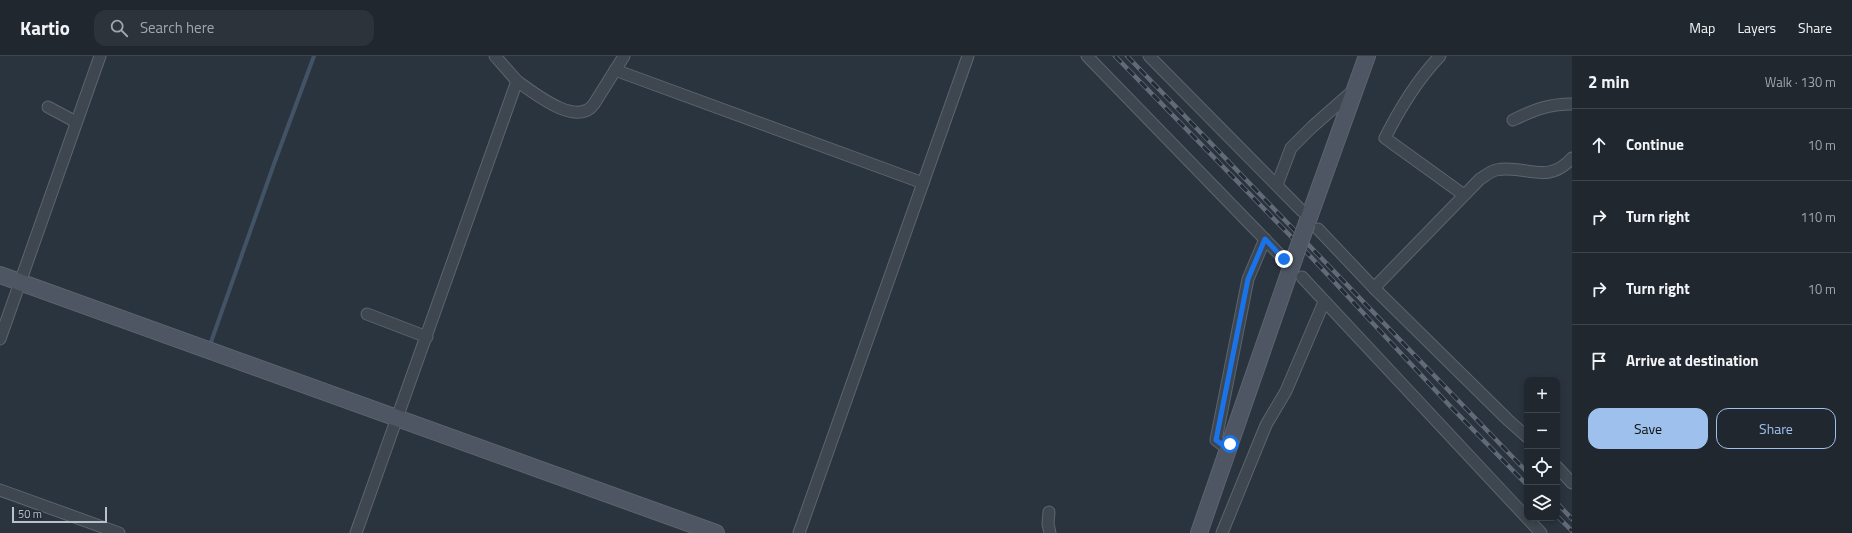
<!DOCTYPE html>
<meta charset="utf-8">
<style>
:root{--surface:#20272f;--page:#2d333b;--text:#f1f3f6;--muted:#a2a5aa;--line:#3d444b;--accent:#9ec0ec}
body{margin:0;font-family:"Titillium Web",sans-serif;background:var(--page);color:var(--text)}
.controls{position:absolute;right:12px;bottom:12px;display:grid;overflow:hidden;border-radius:8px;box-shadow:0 2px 6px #0003}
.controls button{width:36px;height:36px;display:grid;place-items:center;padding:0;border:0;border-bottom:1px solid var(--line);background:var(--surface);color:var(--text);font:20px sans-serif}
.scale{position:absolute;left:12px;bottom:10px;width:95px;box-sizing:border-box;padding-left:4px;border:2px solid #bbc1ca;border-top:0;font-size:11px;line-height:14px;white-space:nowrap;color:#bbc1ca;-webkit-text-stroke:3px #232b35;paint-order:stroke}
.stop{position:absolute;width:12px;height:12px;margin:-9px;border:3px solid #1a73e8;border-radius:50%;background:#fff}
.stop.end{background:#1a73e8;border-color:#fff;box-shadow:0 1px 4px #0008}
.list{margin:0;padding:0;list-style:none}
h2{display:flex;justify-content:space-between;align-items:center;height:52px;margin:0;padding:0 16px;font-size:17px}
h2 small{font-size:13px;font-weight:400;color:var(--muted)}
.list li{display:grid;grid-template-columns:26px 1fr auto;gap:12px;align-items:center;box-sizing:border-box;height:72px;padding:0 16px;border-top:1px solid var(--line)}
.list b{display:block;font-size:15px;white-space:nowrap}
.list em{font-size:13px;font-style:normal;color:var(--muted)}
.actions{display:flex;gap:8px;padding:12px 16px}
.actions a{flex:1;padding:9px 0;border:1px solid var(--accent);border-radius:12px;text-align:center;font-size:14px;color:var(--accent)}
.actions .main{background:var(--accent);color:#111}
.icon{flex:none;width:22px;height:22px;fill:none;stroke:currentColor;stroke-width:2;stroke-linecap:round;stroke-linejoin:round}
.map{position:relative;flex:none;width:1572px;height:477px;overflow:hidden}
header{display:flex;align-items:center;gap:24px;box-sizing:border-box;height:56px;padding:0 20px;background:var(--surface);border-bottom:1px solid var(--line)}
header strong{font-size:19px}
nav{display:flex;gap:22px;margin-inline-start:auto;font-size:14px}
.search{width:280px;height:36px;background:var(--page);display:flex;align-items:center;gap:10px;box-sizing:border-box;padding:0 14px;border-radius:12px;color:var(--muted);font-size:15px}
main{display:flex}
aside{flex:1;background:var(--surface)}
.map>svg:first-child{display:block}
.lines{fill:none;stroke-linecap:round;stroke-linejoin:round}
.stream{stroke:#425366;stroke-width:4}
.street-casing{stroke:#5c646d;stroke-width:13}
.secondary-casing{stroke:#5c646d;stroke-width:18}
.street{stroke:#3e464f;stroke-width:11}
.secondary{stroke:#4d5662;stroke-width:16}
.rail-casing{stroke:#616a76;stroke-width:4.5}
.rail{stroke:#232b35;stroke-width:3;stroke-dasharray:9;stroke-linecap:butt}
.secondary-bridge-casing{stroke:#5c646d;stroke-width:18;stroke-linecap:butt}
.secondary-bridge{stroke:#4d5662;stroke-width:16}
.route{stroke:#1a73e8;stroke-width:5}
</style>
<header>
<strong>Kartio</strong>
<div class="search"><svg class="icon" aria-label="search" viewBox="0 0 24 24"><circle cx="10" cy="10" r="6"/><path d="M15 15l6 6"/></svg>Search here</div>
<nav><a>Map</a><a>Layers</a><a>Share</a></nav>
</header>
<main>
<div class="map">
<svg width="1572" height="477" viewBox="0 0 1572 477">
<rect width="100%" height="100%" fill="#2a343f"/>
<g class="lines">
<path class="stream" d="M211,286L274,108L314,0"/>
<defs>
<g id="street">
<path d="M495,0L517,25"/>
<path d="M1087,0L1284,203"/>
<path d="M1149,0L1302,155"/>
<path d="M1440,0C1417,24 1400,52 1385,82L1464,139"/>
<path d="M615,14L923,127"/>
<path d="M48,51L76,66"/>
<path d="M1513,64C1534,54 1548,48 1572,48"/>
<path d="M1277,129L1291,92L1312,71L1354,34"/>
<path d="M1318,173L1374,232L1508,364L1527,381"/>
<path d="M1302,221L1541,477"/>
<path d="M1374,232L1480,123C1485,120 1491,115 1496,114C1526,108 1547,130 1572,102"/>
<path d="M367,258L427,281"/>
<path d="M0,283L100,0"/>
<path d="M1228,393L1216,384L1248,223L1265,183"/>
<path d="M1557,411L1572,427"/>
<path d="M0,434L119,477"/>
<path d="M1049,456L1048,468L1050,477"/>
<path d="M356,477L517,25C534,37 577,72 594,48L624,0"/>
<path d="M799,477L968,0"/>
<path d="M1222,477L1266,369L1286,335L1324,246"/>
</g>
<g id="secondary">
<path d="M1307,167L1367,0"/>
<path d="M0,219L716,477"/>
<path d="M1199,477L1294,203"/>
</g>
</defs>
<use href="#street" class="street-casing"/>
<use href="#secondary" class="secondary-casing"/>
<use href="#street" class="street"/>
<use href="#secondary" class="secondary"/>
<defs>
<g id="rail">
<path d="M1115,0L1311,201L1450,350L1527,429"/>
<path d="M1127,0L1527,416"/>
<path d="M1557,447L1572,463"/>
<path d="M1557,460L1572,475"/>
</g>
</defs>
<use href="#rail" class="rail-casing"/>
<use href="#rail" class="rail"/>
<defs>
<path id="secondary-bridge" d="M1294,203L1307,167"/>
</defs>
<use href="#secondary-bridge" class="secondary-bridge-casing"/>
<use href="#secondary-bridge" class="secondary-bridge"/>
</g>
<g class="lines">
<path class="route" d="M1230,388L1228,393L1216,384L1248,223L1265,183L1284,203"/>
</g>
</svg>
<div class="controls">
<button>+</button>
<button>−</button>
<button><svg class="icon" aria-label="locate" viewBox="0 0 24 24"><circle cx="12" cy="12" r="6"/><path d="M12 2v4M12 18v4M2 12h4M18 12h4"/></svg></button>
<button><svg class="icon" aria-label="layers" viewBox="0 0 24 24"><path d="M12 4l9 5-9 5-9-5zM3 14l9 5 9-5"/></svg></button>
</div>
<div class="scale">50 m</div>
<div class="stop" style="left:1230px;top:388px"></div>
<div class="stop end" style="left:1284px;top:203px"></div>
</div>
<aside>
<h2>2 min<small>Walk · 130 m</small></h2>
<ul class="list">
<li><svg class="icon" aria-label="ahead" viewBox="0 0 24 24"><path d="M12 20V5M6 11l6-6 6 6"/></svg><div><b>Continue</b></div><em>10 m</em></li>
<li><svg class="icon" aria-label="right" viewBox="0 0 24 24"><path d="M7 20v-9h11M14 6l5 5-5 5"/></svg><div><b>Turn right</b></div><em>110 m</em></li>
<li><svg class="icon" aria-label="right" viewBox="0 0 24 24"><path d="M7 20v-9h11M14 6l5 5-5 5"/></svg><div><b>Turn right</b></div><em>10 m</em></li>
<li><svg class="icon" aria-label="arrive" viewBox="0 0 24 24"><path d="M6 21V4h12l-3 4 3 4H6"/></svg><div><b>Arrive at destination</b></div></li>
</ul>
<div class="actions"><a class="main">Save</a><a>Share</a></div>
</aside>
</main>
